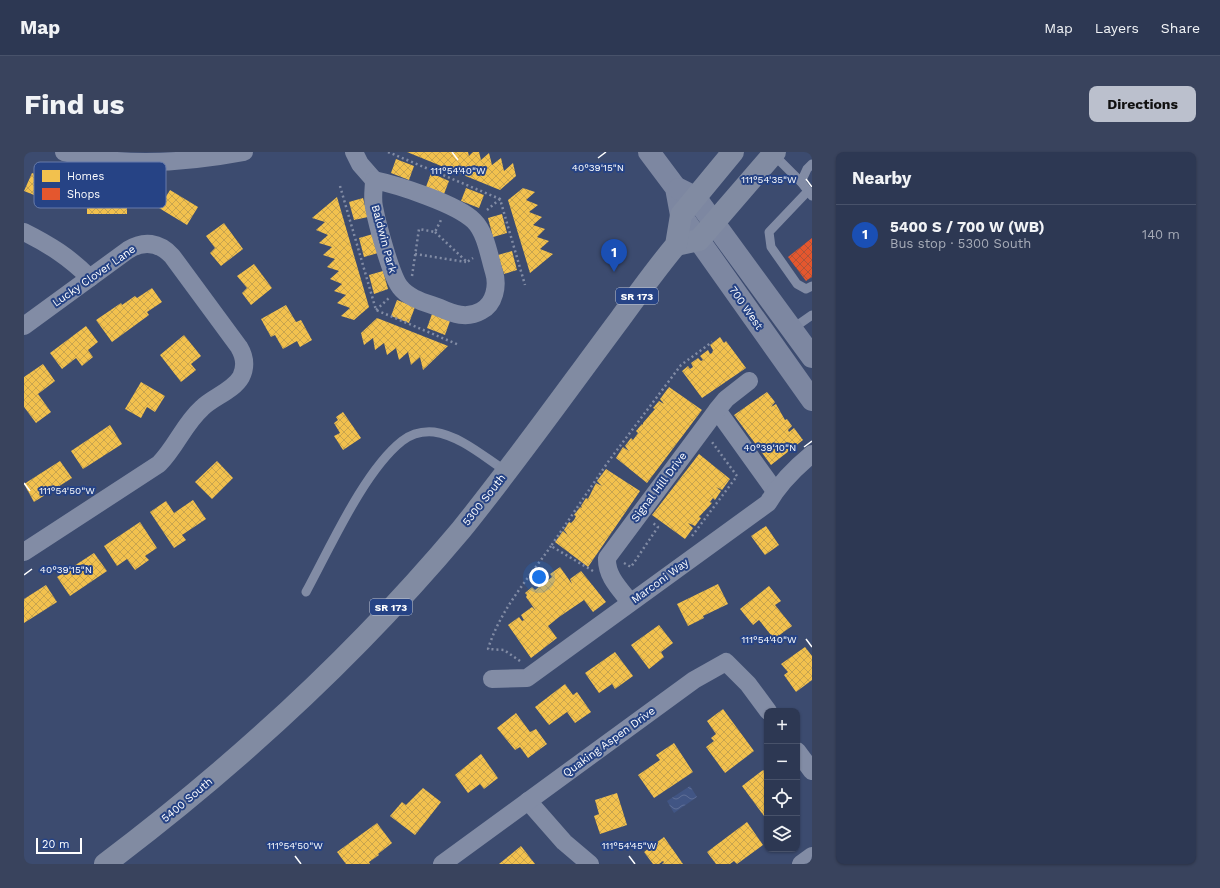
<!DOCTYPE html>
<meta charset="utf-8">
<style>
:root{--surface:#2d3853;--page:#39435d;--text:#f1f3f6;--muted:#a7acb8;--line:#48526a;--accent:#bbc0cd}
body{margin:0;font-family:"Work Sans",sans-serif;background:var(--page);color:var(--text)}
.controls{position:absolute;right:12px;bottom:12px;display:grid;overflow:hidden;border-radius:8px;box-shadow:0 1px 3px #0004}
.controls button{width:36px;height:36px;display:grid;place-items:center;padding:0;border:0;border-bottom:1px solid var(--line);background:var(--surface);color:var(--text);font:20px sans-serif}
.scale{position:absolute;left:12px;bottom:10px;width:46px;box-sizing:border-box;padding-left:4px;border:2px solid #fff;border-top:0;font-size:11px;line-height:14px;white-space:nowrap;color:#fff;-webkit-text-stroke:3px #264385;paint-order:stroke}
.you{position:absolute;left:515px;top:425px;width:14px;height:14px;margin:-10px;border:3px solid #fff;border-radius:50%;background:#1a73e8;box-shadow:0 0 0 6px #1a73e833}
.badge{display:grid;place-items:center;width:26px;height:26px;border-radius:50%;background:var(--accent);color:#fff;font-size:13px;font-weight:700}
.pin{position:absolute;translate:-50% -33px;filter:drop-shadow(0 1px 2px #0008)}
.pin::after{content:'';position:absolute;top:21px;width:14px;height:12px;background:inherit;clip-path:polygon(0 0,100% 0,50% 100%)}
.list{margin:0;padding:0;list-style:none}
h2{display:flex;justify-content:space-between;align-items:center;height:52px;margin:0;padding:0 16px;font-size:17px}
h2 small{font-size:13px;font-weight:400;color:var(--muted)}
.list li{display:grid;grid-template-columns:26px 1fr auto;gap:12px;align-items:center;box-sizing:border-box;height:60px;padding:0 16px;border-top:1px solid var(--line)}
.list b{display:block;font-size:15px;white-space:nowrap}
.list p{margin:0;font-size:13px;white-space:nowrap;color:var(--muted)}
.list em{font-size:13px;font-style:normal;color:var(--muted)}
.icon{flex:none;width:22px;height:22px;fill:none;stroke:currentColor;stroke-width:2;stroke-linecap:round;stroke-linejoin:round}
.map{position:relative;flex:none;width:788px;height:712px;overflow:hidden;border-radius:8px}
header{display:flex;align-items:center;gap:24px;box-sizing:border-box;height:56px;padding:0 20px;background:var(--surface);border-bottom:1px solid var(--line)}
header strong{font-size:19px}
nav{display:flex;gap:22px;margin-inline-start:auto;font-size:14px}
.intro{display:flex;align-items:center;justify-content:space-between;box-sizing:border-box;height:96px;padding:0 24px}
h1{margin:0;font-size:28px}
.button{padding:10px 18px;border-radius:8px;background:var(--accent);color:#111;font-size:14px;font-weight:700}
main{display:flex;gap:24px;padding:0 24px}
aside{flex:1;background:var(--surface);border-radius:8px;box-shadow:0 1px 3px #0004}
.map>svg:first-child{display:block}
.water{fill:url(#water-waves)}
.homes{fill:url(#homes-cross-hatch)}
.shops{fill:url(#shops-cross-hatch)}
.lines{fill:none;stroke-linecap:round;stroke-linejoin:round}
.path{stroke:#828ca5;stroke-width:2.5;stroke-dasharray:2 3;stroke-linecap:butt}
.service{stroke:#828ca5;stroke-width:9}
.minor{stroke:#828ca5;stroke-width:18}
.secondary{stroke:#7d87a1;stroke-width:22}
.primary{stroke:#818ba2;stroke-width:22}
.ticks{fill:none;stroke:#fff;stroke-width:1.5}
.labels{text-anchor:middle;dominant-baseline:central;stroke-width:4;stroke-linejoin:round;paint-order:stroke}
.shield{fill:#264385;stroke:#bec7da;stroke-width:1}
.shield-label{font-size:10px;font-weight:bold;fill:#fff}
.street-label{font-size:11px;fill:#fff;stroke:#264385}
.key{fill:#264385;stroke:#677baa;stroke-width:1}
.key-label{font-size:11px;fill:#fff}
.ticks-label{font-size:10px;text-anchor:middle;fill:#fff;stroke:#264385;stroke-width:4;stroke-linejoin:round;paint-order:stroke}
</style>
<header>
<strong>Map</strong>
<nav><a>Map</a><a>Layers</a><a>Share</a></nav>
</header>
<div class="intro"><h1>Find us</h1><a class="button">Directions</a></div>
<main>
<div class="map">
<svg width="788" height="712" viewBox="0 0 788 712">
<defs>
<pattern id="water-waves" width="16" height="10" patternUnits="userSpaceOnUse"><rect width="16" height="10" fill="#415584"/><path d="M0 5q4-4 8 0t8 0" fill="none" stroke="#5e6e96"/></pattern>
<pattern id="homes-cross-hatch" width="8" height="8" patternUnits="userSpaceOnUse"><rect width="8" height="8" fill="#f2c14e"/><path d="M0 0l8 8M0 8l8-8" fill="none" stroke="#c8a44e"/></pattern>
<pattern id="shops-cross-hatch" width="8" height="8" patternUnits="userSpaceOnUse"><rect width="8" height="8" fill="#e4572e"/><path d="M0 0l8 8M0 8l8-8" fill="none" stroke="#af5338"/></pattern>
</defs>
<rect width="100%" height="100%" fill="#3c4b6f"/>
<path class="water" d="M666,634L673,645L650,661L643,649Z"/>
<g class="homes">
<path d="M383,0H444L445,4L449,0H455L457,8L465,1L468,13L477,6L480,19L489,11L492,24L476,38Z"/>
<path d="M372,7L390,14L385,28L367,21Z"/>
<path d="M8,21L37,33L30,51L0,39Z"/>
<path d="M407,21L425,29L420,42L402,35Z"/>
<path d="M442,36L460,43L455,56L437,49Z"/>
<path d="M499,36L511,40L502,48L514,53L505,60L518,65L509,73L521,77L513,85L525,89L516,97L529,102L506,121L484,48Z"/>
<rect x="63" y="37" width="40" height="25"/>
<path d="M146,38L174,55L163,73L135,56Z"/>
<path d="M313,45L345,155L330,168L317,164L326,156L313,151L322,143L310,139L318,132L306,127L315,119L303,115L311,107L299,103L308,95L295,91L304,83L292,78L301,70L288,66Z"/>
<path d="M339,46L344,65L330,68L325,50Z"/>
<path d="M478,62L483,81L469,85L464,66Z"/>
<path d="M200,71L219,97L197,114L186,101L191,96L182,84Z"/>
<path d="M349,82L354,101L340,105L335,86Z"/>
<path d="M488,99L493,118L480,122L474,103Z"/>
<path d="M230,112L248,136L227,153L218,141L223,136L213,124Z"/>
<path d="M359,119L364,137L350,142L345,123Z"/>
<path d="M128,136L138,150L123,160L125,163L88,190L72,168L97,151L98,153L111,144L113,146Z"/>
<path d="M373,148L391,155L385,171L367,164Z"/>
<path d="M262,153L272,170L277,168L288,188L276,195L273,189L259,197L251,183L247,185L237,167Z"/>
<path d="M408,162L426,169L421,183L403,176Z"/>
<path d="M353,166L376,175L424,194L399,218L396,205L387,213L384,200L375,208L372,196L363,203L360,191L351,198L349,186L340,193L337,181Z"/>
<path d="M62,174L74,190L64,198L69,205L58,214L52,206L38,217L26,201Z"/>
<path d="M160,183L177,204L167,212L172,218L157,230L136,203Z"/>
<path d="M696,185L700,191L702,189L722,216L678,246L658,219L664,214L666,217L669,215L667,211L674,206L677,209L679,208L676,204L684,198L686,202L688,201L689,198L686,193Z"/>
<path d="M19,212L31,229L14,242L27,260L12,271L0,255V225Z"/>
<path d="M117,230L141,244L131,260L123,255L117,266L101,257Z"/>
<path d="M645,235L678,258L623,331L592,306L599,295L605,299L601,294L607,286L609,288L614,281L612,279L618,272L619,273V271L631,257L629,256L635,249L640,252L636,247Z"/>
<path d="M743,240L751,250L747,255L752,252L761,268L763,267L768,274L764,278L765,280L770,276L779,288L747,313L710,263Z"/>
<path d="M319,260L337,286L319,298L310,284L316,281L310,271L314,268L312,265Z"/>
<path d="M86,273L98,292L59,317L47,299Z"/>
<path d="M675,302L706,327L698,338L692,335L697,339L691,348L689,346L686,350L688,351L675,365L677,366L671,374L664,371L669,376L661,387L628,363Z"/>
<path d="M36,309L48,326L10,350L0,332Z"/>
<path d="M193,309L209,326L188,347L171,330Z"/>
<path d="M582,317L616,339L564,415L531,390L539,379L544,383L540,378L545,370L547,371L550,368L552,364L550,363L556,355L558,356L557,354L562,346L564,347L572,331L578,334L573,329Z"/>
<path d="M169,348L182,367L158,383L162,388L150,396L126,360L142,349L150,361Z"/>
<path d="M116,370L133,396L121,404L125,408L111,418L103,407L93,414L80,394Z"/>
<path d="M742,374L755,393L741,403L727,384Z"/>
<path d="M70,401L83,419L46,444L33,425Z"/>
<path d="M536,415L548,432L546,427L557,419L582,450L569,460L560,448L535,465L524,474L533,486L507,506L484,473L495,465L498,469L500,468L497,463L508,455L512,459L502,445L503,443L501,441L508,435L511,438L515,435L513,432L519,427L522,430L528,425L526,422Z"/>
<path d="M694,432L704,452L679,464L680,466L664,474L653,452Z"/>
<path d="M22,433L33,450L0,471V447Z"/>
<path d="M745,434L757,449L751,453L768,474L750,487L735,468L729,473L716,457Z"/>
<path d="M635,473L649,491L637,500L640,505L625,517L607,493Z"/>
<path d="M781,495L788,504V528L772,540L760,523L764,520L757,512Z"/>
<path d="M591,500L609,524L591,537L588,532L575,541L561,521Z"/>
<path d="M541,532L549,543L553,540L567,560L551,571L543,560L525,573L511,555Z"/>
<path d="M699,557L730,599L701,621L682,595L690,589L687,586L692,582L683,569Z"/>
<path d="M492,561L506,580L512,577L523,592L504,606L496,595L491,598L473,576Z"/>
<path d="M650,591L669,620L630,646L614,623L636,608L632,603Z"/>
<path d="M457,602L474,626L460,637L456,632L444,641L431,623Z"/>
<path d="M739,618L743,622V668L718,634Z"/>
<path d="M399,636L417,650L391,683L366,664L378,650L382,653Z"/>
<path d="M593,641L603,673L576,682L570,664L575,662L571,648Z"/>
<path d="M723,670L739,693L713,712L710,709L706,712H692L683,700Z"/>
<path d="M353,671L368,691L354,702L355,703L345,710L346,712H322L313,700Z"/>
<path d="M640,685L652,702L659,712H638L640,710L639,709L635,712H629L620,700Z"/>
<path d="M497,694L511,712H475Z"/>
</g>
<path class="shops" d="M788,86V125L782,129L764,105Z"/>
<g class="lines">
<g class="path">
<path d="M364,0L476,47L501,133"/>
<path d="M316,34L352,158L435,193"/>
<path d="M463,58L476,47"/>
<path d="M411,80L443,110L449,106"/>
<path d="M391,102L442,110"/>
<path d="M388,124L395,77L411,80L417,68"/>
<path d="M352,158L365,146"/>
<path d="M668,384L713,324L688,290"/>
<path d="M600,411L607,415L634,375L629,371"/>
<path d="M569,419L527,394L584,310L657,213L688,190"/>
<path d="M496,509L480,498L464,497C476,458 504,427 527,394"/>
</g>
<g class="service">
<path d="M749,2L777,30L788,44"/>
<path d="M777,30L783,17L788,12"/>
<path d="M784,39L745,80L747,95L773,132L782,137L788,134"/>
<path d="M768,177L788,163"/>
<path d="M282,440C306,396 340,319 378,289C387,282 399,279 410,280C437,284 460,305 482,319"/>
</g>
<g class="minor">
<path d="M40,0C98,16 162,11 220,0"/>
<path d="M330,0L336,12L350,28"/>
<path d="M350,28C374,33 433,52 450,69C462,81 465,104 470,120C474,133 471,152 457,159C443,167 429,162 416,156C403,151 385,147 376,135C367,124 353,71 350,55C348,46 350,36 350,28Z"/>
<path d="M0,80C26,93 45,105 66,126"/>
<path d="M0,174L104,98C120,88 135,90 148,104L215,195C221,205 222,215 217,225C209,239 189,245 178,256C160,272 152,295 135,312L0,400"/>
<path d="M693,258L751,339"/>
<path d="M606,450C596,437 582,424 583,406L693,258L702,247L725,229"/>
<path d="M468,527L503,526L744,351C755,332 771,316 788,302"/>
<path d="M773,599L788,619"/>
<path d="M504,649L540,690L566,712"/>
<path d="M418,712L670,528L702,510L724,532L744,559"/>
<path d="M777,712L788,704"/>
</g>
<g class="secondary">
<path d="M625,0L652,36L657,63L788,248"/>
<path d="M655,37L671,45L788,205"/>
</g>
<g class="primary">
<path d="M652,93L675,88L751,0"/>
<path d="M81,712C211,614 332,503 437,378C492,310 543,238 596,167C614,142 632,117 652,93L657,63L709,0"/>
</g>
</g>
<path class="ticks" d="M428,0L434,8M574,6L582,0M782,27L788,35M780,295L788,289M0,331L6,339M0,423L8,417M782,487L788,495M271,704L277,712M605,704L611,712"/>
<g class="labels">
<g class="shield">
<rect x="592" y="136" width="42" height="16" rx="3"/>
<rect x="346" y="447" width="42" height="16" rx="3"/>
</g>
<g class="shield-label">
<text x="613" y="144">SR 173</text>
<text x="367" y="455">SR 173</text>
</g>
<g class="street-label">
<text transform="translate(360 87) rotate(75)">Baldwin Park</text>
<text transform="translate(70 124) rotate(-35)">Lucky Clover Lane</text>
<text transform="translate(722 156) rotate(55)">700 West</text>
<text transform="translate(635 335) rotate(-53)">Signal Hill Drive</text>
<text transform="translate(460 348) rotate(-52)">5300 South</text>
<text transform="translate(636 429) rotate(-36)">Marconi Way</text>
<text transform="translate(585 590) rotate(-36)">Quaking Aspen Drive</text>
<text transform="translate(163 648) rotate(-40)">5400 South</text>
</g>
</g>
<rect x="10" y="10" width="132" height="46" rx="6" class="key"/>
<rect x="18" y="18" width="18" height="12" fill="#f2c14e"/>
<rect x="18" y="36" width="18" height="12" fill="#e4572e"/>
<g class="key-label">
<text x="43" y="28">Homes</text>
<text x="43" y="46">Shops</text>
</g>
<g class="ticks-label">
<text x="574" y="19">40°39'15"N</text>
<text x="434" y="22">111°54'40"W</text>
<text x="745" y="31">111°54'35"W</text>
<text x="746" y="299">40°39'10"N</text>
<text x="43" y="342">111°54'50"W</text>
<text x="42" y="421">40°39'15"N</text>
<text x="745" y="491">111°54'40"W</text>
<text x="271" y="697">111°54'50"W</text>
<text x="605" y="697">111°54'45"W</text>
</g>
</svg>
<div class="controls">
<button>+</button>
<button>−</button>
<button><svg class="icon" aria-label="locate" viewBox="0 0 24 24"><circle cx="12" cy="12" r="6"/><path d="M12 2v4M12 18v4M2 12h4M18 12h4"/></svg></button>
<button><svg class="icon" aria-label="layers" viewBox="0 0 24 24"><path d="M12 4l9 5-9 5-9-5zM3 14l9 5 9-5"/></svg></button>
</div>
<div class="scale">20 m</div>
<div class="you"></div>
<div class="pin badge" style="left:590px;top:120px;background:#1a4fb4">1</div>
</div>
<aside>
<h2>Nearby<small></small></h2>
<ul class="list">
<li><span class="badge" style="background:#1a4fb4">1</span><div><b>5400 S / 700 W (WB)</b><p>Bus stop · 5300 South</p></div><em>140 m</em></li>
</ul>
</aside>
</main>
